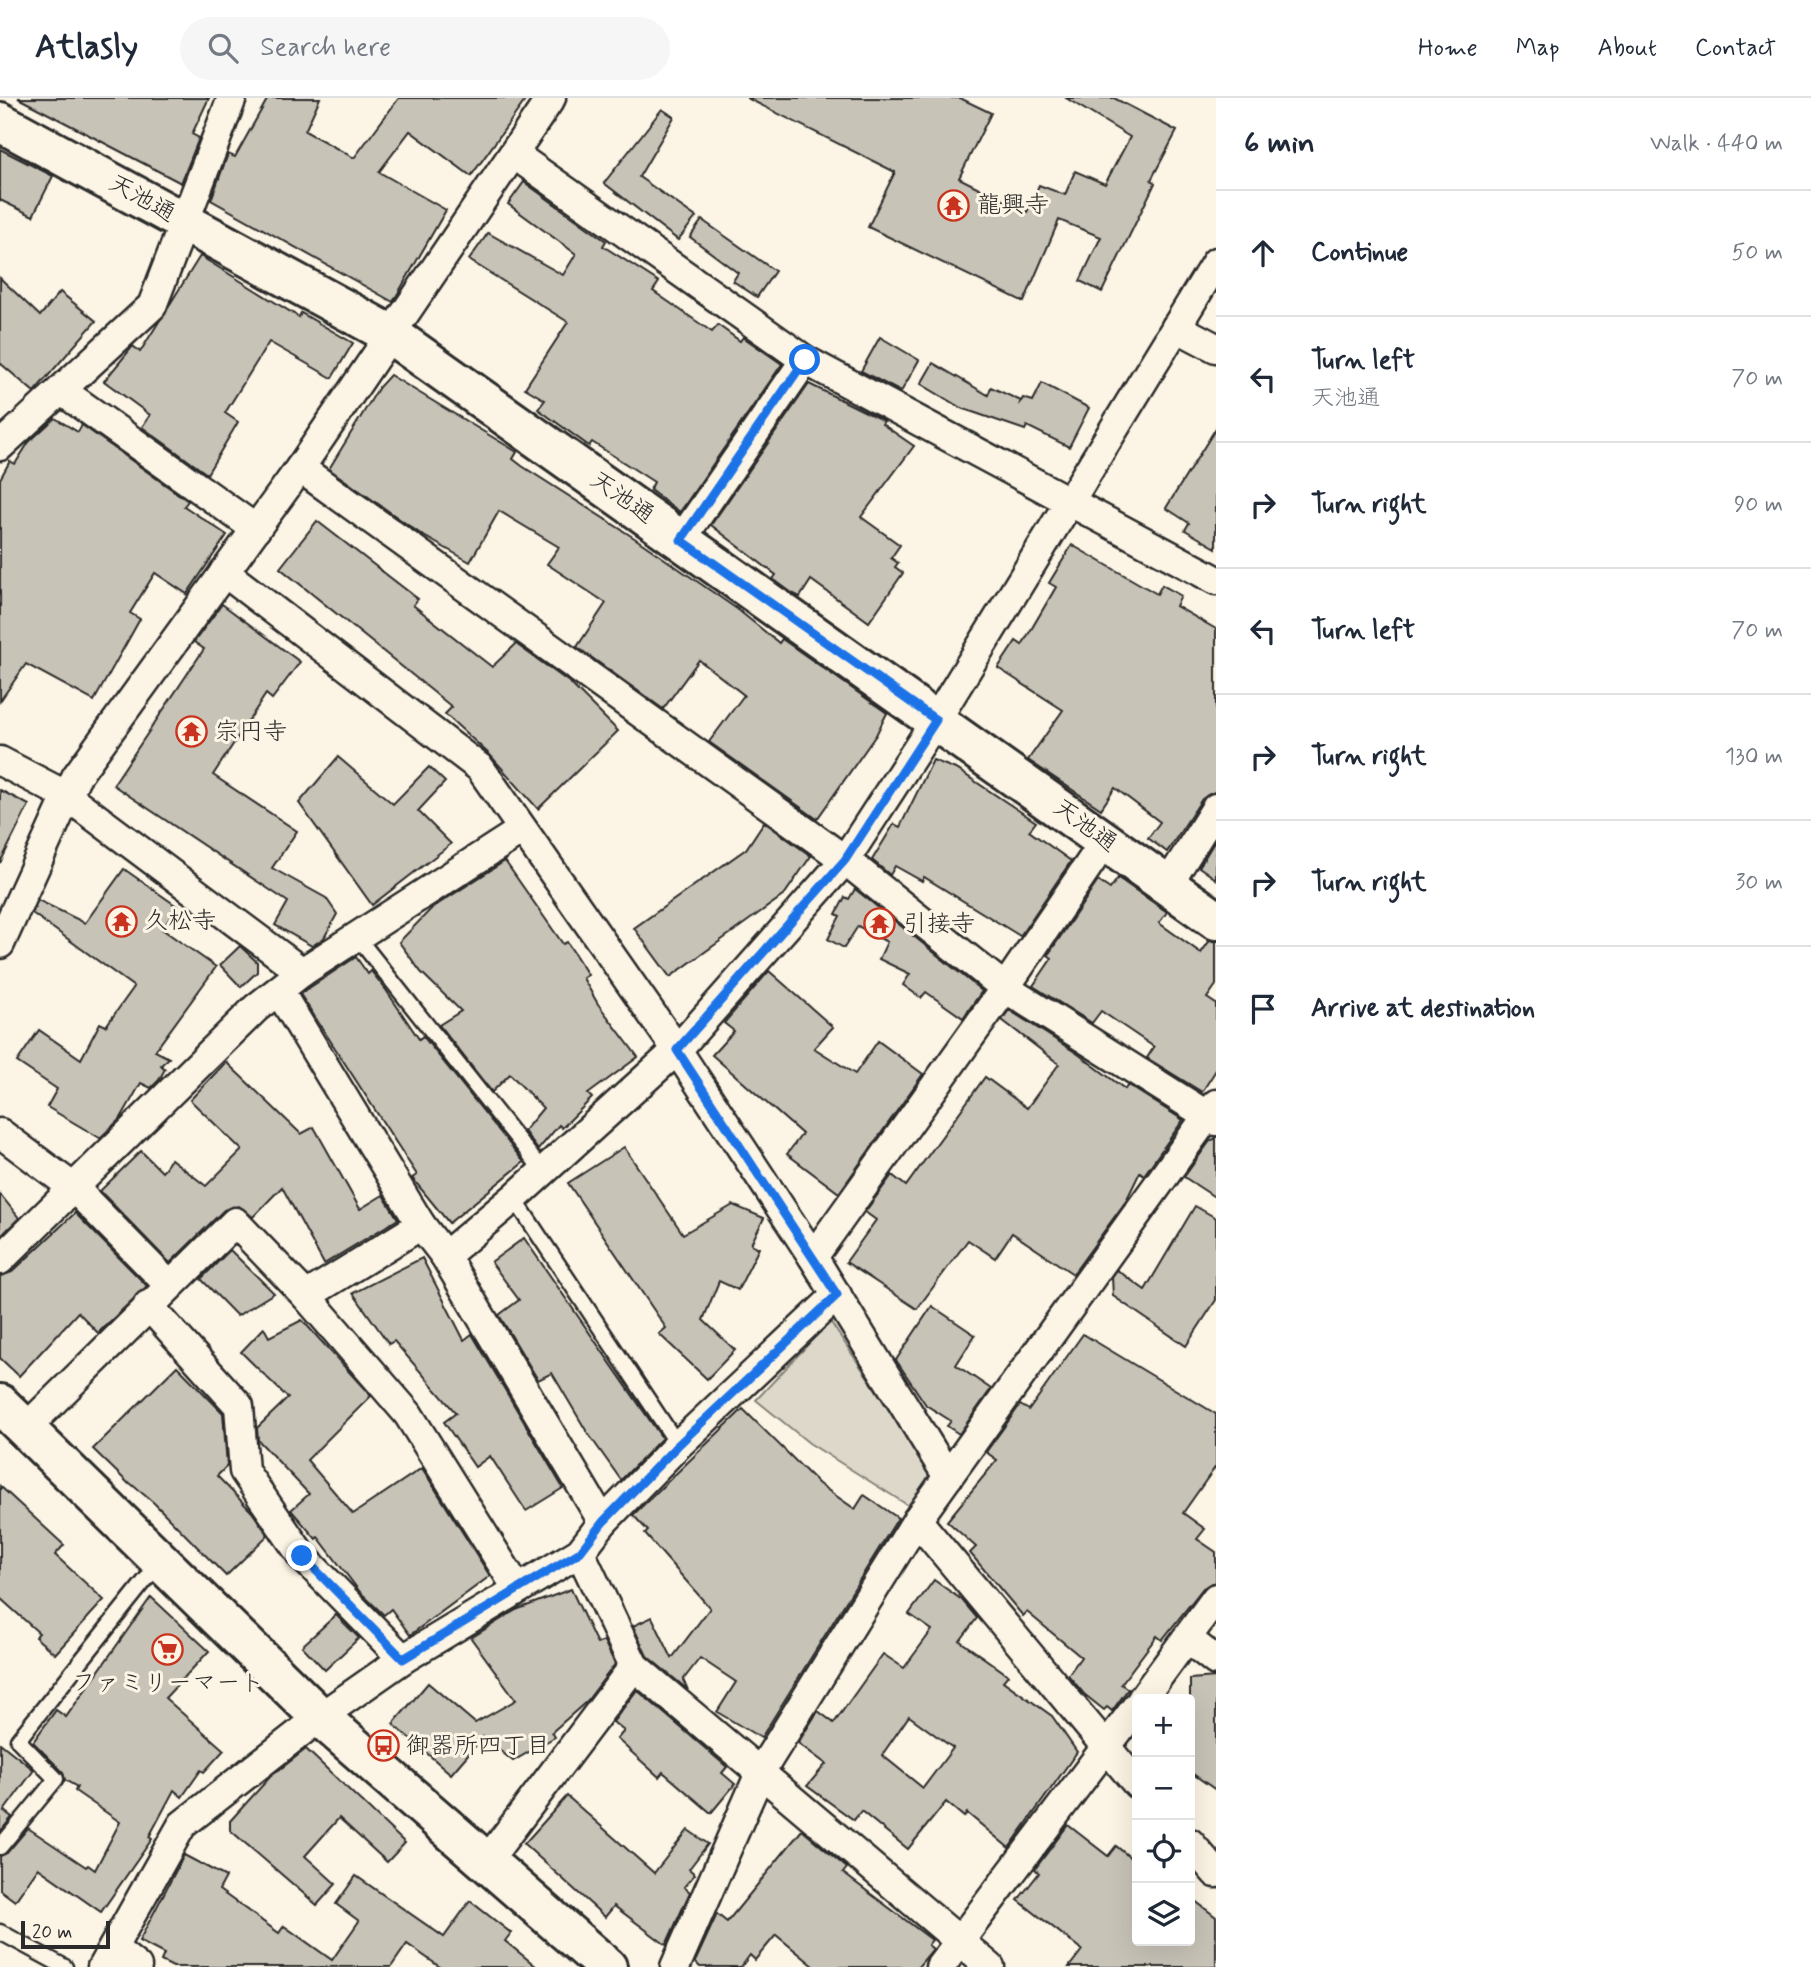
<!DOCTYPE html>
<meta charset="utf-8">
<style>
:root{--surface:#fff;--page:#f6f6f7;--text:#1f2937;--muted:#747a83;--line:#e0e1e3}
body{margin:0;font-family:Mynerve,"Klee One",sans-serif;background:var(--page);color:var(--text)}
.controls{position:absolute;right:21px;bottom:21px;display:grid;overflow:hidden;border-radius:7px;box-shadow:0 7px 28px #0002}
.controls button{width:63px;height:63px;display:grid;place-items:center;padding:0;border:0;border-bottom:2px solid var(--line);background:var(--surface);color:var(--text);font:35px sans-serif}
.scale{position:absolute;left:21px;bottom:18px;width:89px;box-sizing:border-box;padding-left:7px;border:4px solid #2b2b2b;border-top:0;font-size:19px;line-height:24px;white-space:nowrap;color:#2b2b2b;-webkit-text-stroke:5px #fcf5e5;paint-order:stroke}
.stop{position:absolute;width:21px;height:21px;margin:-16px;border:5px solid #1a73e8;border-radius:50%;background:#fff}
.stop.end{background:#1a73e8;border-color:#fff;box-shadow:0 2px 7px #0008}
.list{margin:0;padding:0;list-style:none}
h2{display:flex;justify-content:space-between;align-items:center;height:91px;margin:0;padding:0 28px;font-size:30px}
h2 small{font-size:23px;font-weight:400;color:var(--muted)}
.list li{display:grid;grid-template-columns:46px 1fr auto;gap:21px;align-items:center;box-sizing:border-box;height:126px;padding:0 28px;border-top:2px solid var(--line)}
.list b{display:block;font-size:26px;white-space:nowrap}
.list p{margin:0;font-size:23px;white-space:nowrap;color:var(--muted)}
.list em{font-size:23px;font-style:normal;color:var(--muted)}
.icon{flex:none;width:38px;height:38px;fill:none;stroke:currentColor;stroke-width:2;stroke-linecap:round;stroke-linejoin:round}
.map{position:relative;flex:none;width:1216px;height:1869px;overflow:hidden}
header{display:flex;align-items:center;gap:42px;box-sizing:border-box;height:98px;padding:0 35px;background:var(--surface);border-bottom:2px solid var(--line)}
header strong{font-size:33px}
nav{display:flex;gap:38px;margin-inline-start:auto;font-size:24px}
.search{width:490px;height:63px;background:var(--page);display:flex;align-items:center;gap:18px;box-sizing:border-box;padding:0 24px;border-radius:38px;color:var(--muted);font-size:26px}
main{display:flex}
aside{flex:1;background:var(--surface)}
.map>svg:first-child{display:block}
.green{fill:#ded8ca;stroke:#84827a;stroke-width:2}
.building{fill:#c8c3b7;stroke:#2b2b2b;stroke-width:2;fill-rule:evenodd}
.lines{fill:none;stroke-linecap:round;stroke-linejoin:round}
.lane-casing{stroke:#2b2b2b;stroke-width:19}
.street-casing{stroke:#2b2b2b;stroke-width:33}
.secondary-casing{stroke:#2b2b2b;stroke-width:44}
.lane{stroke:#fcf5e5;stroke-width:14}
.street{stroke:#fcf5e5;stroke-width:28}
.secondary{stroke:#fcf5e5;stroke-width:38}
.route{stroke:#1a73e8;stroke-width:9}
.labels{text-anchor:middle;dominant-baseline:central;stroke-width:6;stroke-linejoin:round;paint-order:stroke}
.street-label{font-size:24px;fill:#2b2b2b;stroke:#fcf5e5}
.poi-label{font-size:24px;fill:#2b2b2b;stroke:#fcf5e5;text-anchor:start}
</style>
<header>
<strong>Atlasly</strong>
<div class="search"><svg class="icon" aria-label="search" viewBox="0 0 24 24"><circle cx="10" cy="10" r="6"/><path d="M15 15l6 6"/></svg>Search here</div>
<nav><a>Home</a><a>Map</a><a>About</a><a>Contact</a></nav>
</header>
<main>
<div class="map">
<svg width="1216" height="1869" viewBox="0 0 1216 1869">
<rect width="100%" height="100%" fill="#fcf5e5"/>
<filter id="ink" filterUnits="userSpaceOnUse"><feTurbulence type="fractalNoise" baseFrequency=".0143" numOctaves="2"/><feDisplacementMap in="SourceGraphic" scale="14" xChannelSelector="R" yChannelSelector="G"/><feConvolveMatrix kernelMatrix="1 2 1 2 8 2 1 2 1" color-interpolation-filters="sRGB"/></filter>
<g filter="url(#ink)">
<path class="green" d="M830,1223L931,1374L909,1408L809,1345L756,1302Z"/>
<g class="building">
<path d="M18,0H209L192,36L199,40L181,85Z"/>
<path d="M268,0H320L305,33L354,60L399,0H527L471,78L410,33L379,74L446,112L393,204L211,102L228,56L235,59Z"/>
<path d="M747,0H960L991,15L959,80L1027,114L1039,87L1065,97L1075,73L1105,86L1130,39L1066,0H1114L1177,33L1151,82L1155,85L1102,194L1080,183L1101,139L1059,122L1024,204L868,129L895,74Z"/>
<path d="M662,11L674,19L639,79L696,119L678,142L604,85Z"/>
<path d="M0,51L53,78L33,118L0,102Z"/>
<path d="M524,84L606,143L603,148L659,184L653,193L712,234L718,227L740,243L743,239L782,266L680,414L650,392L654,384L592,344L589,348L538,311L545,302L525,290L568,224L469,162L488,135L563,177L576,156L508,106Z"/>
<path d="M702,122L775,173L757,199L733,183L738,175L690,139Z"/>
<path d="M200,158L299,219L301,215L353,245L332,280L269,244L225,315L238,324L207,376L142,329L150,317L104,283L133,248L140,254Z"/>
<path d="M0,180L40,218L60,194L96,223L34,294L0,265Z"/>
<path d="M880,239L919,262L901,294L861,273Z"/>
<path d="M933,265L988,297L991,289L1021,303L1019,307L1023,300L1033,303L1042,285L1089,310L1069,349L1027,328L1025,332L961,310L921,286Z"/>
<path d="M390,277L517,354L513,361L522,368L636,441L737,511L779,545L782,541L887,615L876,637L817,721L709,644L744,597L699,562L663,611L577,549L606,505L547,466L559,449L499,413L470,464L422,437L329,371L379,289Z"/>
<path d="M809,286L884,323L882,326L914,348L861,419L900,447L891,460L898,465L895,469L903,475L869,524L811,482L800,499L792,495L773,481L776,477L711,427Z"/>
<path d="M55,320L78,334L82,327L188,403L184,408L227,437L187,496L155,475L130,515L140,521L94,603L26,566L0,603V381L10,363L15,366L29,344Z"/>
<path d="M1216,330V450L1185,432L1189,425L1166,410Z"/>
<path d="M317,423L418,501L413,507L492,569L516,546L569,584L618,633L538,711L490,657L445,616L452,609L280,470Z"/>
<path d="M1072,447L1157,496L1162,487L1181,498L1176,508L1216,531V693L1202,701L1167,754L1148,740L1160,724L1115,690L1101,711L1028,662L1063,612L998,570L1016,543L1022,547L1056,489L1049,485Z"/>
<path d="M222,506L300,564L272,601L266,596L213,677L297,733L272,770L326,800L337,816L324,840L312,848L275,827L288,804L113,687L204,551L194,544Z"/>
<path d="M338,659L393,706L429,669L445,684L418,713L451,746L372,807L299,705Z"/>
<path d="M933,662L958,672L1036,724L1029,733L1071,763L1020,838L924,779L922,783L895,768L890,777L872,762L894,726L900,729Z"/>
<path d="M0,692L29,707L0,765Z"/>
<path d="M764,724L811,758L784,797L670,879L634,830L746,751Z"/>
<path d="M1216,741V781L1199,769Z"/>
<path d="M505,763L563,846L567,844L588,877L583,880L598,906L638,959L588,996L592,1000L562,1030L559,1027L538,1052L524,1033L543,1010L510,976L492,994L439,927L461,913L421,874L399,844L432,810Z"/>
<path d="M124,771L178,809L162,831L216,869L155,953L169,960L161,967L165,971L159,982L151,990L141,985L121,1020L100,1040L47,1009L57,991L17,964L39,932L81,961L100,925L106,928L134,889L32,815L38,802L85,825Z"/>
<path d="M1118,780L1167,814L1159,825L1201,855L1210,842L1216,844V887L1207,900L1216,906V972L1202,994L1147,960L1154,949L1101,913L1092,925L1033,888L1052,860L1048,857L1098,783L1110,791Z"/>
<path d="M855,791L982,893L963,920L926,894L921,900L903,887L910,876L879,861L887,844L858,828L844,850L828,841L840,818L836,816L845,799L849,801Z"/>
<path d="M240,848L257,864V874L241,889L220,867Z"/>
<path d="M356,859L368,876L371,873L386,892L419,941L423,938L524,1064L449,1125L412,1080L417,1077L300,896Z"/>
<path d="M769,873L833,929L814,950L855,976L878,943L923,976L839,1095L787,1056L802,1036L712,957L734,933L724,925Z"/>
<path d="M1009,912L1078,956L1125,991L1128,987L1183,1022L1144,1077L1140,1074L1126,1103L1073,1176L1012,1135L995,1160L968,1142L917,1211L846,1164L876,1122L865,1114L892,1077L906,1088L985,979L1027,1010L1059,966L1002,922Z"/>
<path d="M226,964L301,1036L314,1029L360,1111L383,1097L398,1121L324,1166L282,1089L253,1119L239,1108L224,1112L170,1165L100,1093L141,1053L162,1074L171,1061L206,1088L242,1052L190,1002Z"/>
<path d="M1216,1040V1100L1184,1079L1210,1043Z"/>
<path d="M624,1049L683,1136L733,1107L764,1120L751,1146L759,1150L738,1192L719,1183L703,1222L735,1252L707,1281L659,1236L666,1230L568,1085Z"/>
<path d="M0,1096L19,1120L0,1139Z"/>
<path d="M1195,1108L1216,1120V1202L1186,1248L1113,1198L1112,1179L1117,1172L1145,1192Z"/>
<path d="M75,1115L147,1188L98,1235L78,1214L19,1278L0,1260V1178L12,1174Z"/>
<path d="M524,1140L662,1340L621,1382L587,1334L552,1275L538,1282L499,1217L519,1202L491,1164Z"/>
<path d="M230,1152L274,1195L237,1218L201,1181Z"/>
<path d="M422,1160L464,1242L472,1236L563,1390L526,1413L490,1358L475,1369L444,1324L456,1315L394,1243L389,1246L353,1195Z"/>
<path d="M932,1208L975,1237L956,1267L991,1291L959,1336L947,1328L951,1323L926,1307L896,1262Z"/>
<path d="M302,1222L371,1298L307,1362L353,1416L422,1370L490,1478L410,1537L391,1511L384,1517L360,1494L318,1439L316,1441L291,1412L309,1396L258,1342L257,1330L288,1300L241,1254L264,1230L269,1239Z"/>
<path d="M1083,1236L1216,1316V1368L1183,1415L1205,1431L1197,1441L1216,1454V1484L1203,1490L1162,1542L1157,1538L1121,1586L1128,1591L1112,1613L1107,1609L1104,1612L1084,1596L1068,1577L1081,1559L1027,1514L1023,1518L970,1455L976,1449L947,1423L997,1362L986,1354L1020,1307L1029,1312Z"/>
<path d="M177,1268L223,1315L227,1368L217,1378L252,1414L268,1437L226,1478L154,1405L130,1385L129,1386L93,1351Z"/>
<path d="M743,1311L819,1386L855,1411L864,1397L898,1420L761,1640L717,1614L736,1584L700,1560L683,1582L688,1592L647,1558L633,1528L652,1519L672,1560L710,1510L645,1436L648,1433L633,1417Z"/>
<path d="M0,1388L64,1447L55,1457L104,1502L55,1556L35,1539L39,1535L0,1500Z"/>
<path d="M934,1482L962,1502L977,1520L960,1543L1008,1577L1003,1583L1052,1618L1077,1654L1009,1750L967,1715L964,1719L946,1704L908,1751L861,1713L854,1722L807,1688L826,1666L798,1645L818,1613L834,1625L883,1556L904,1570L932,1532L909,1516ZM909,1618L953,1650L923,1690L882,1657Z"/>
<path d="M571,1491L597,1546L604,1543L615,1566L587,1603L552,1634L555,1639L513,1663L483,1639L451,1676L393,1626L428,1585L475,1625L516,1602L471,1540L516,1512Z"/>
<path d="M151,1499L209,1553L165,1600L224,1652L204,1674L201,1672L182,1699L174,1692L149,1739L152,1741L101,1814L38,1770L15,1803L0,1792V1758L7,1755L28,1730L86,1769L88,1767L95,1772L120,1724L75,1693L77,1689L65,1682L63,1674L33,1644L56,1612L66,1619Z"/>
<path d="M336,1517L359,1540L325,1572L302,1548Z"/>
<path d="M1216,1579V1692L1190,1674V1581Z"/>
<path d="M637,1592L727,1669L722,1675L735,1686L711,1715L663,1674L659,1679L617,1641L624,1633L613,1624Z"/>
<path d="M0,1645L34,1672L4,1713L12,1719L0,1734Z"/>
<path d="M306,1651L405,1745L387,1764L339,1720L305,1758L336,1786L317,1807L230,1732V1723L270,1679Z"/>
<path d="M567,1698L654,1775L688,1732L708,1746L689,1771L695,1776L684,1789L690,1794L666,1847L614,1808L605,1819L524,1746Z"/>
<path d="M1068,1727L1108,1758L1116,1748L1137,1765V1843H1190V1799L1216,1819V1869H1069L1082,1852L1018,1802L1039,1775L1035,1771Z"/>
<path d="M802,1732L847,1770L843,1775L932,1842L928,1847L933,1851L918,1869H815L776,1837L755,1862L750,1857L741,1869H700L695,1864L717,1816L727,1824Z"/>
<path d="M184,1757L226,1779L219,1792L279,1835L284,1828L332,1862L359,1823L336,1806L356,1778L444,1839L470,1803L511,1835L505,1843L537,1869H440L407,1846L391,1869H173L161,1863L164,1856L139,1843Z"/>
</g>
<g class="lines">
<defs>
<g id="lane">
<path d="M357,839L542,1072"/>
<path d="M514,1100L678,1347"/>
<path d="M0,1749L56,1681L18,1642L159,1465"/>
<path d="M0,1834L65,1869"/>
</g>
<g id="street">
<path d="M515,57L805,262L1216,482"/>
<path d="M1176,229L1216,250"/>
<path d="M62,293L256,431"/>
<path d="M0,348L152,208L232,0"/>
<path d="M300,370L845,762L1005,890L1216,1023"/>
<path d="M681,442L805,262"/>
<path d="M224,474L480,670L677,952L813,1159L948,1379"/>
<path d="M0,663L67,698L302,874"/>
<path d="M1167,788L1216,710"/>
<path d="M0,846L76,679L300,370L551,0"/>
<path d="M279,893L421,1127L445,1158L603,1424"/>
<path d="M0,1035L75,1091L169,1187"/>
<path d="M445,1158L514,1100L677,952L845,762L936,622L1216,164"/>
<path d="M813,1159L1005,890L1105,743"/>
<path d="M0,1162L256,910L302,874L522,732"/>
<path d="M306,1198L421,1127"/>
<path d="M148,1207L239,1308L244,1373L302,1458L403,1561"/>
<path d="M26,1330L235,1124L306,1198L408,1316L517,1490"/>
<path d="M917,1422L1137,1686"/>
<path d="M580,1454L634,1568L990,1869"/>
<path d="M1188,1541L1216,1563"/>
<path d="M1142,1601L1216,1500"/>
<path d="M1190,1745L1216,1775"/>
<path d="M487,1763L634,1568"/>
<path d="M113,1850L137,1869"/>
<path d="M102,1869L182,1727L320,1619L403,1561L580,1454L603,1424L678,1347L837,1197"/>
<path d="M675,1869L761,1673L917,1422L1216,1006"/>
<path d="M940,1869L1137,1608"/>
</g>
<g id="secondary">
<path d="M0,24L390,236L1216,822"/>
<path d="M0,1306L320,1619L607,1869"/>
</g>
</defs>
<use href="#lane" class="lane-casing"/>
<use href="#street" class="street-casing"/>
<use href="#secondary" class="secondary-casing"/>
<use href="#lane" class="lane"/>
<use href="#street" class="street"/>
<use href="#secondary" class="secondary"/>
</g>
</g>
<g class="lines" filter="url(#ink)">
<path class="route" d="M302,1458L403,1561L580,1454L603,1424L678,1347L837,1197L677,952L845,762L936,622L681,442L805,262"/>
</g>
<defs>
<symbol id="temple-ring" viewBox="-11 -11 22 22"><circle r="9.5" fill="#fcf5e5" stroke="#c8321e" stroke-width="1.5"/><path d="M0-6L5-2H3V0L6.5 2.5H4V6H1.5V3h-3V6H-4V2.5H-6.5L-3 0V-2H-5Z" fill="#c8321e"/></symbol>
<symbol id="supermarket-ring" viewBox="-11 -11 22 22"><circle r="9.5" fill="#fcf5e5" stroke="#c8321e" stroke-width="1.5"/><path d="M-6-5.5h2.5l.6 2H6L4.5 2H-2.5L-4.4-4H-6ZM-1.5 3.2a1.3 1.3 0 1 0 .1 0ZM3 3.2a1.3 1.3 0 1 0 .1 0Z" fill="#c8321e"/></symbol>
<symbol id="bus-ring" viewBox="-11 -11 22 22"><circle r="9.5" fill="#fcf5e5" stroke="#c8321e" stroke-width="1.5"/><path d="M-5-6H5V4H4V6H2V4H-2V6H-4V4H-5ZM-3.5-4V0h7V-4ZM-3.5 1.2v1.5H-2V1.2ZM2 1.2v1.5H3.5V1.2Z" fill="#c8321e"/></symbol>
</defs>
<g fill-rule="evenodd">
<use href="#temple-ring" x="936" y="90" width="35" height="35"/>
<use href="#temple-ring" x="174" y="616" width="35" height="35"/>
<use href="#temple-ring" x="104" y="806" width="35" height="35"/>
<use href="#temple-ring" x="862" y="808" width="35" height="35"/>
<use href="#supermarket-ring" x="150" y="1534" width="35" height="35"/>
<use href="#bus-ring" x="366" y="1630" width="35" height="35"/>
</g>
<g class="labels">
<g class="street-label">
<text transform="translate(142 101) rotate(29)">天池通</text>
<text transform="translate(622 400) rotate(35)">天池通</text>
<text transform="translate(1085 728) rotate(36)">天池通</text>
</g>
<g class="poi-label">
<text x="977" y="107">龍興寺</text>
<text x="215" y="634">宗円寺</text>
<text x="144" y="823">久松寺</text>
<text x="903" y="826">引接寺</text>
<text x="168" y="1585" text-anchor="middle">ファミリーマート</text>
<text x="406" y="1648">御器所四丁目</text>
</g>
</g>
</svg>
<div class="controls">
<button>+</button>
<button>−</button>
<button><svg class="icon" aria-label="locate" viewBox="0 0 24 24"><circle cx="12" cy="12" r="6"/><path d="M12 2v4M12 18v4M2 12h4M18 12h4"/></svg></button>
<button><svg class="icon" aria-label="layers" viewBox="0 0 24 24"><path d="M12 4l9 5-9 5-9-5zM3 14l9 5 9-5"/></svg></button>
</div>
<div class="scale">20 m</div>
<div class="stop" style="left:805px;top:262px"></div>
<div class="stop end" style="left:302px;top:1458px"></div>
</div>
<aside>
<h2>6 min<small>Walk · 440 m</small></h2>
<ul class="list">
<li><svg class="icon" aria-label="ahead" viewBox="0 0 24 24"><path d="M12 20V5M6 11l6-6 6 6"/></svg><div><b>Continue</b></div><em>50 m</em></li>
<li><svg class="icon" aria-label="left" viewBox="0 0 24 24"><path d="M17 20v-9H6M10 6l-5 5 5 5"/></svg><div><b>Turn left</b><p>天池通</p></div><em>70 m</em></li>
<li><svg class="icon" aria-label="right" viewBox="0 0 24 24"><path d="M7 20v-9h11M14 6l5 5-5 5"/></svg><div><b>Turn right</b></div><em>90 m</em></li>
<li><svg class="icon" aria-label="left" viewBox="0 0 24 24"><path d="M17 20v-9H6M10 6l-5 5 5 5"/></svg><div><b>Turn left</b></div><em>70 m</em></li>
<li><svg class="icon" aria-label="right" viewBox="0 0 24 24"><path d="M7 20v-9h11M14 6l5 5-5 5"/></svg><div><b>Turn right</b></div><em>130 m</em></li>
<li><svg class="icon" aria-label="right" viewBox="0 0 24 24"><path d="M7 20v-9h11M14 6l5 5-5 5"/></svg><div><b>Turn right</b></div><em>30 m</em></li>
<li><svg class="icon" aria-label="arrive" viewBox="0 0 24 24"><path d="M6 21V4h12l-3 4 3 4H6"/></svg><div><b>Arrive at destination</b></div></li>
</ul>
</aside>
</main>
